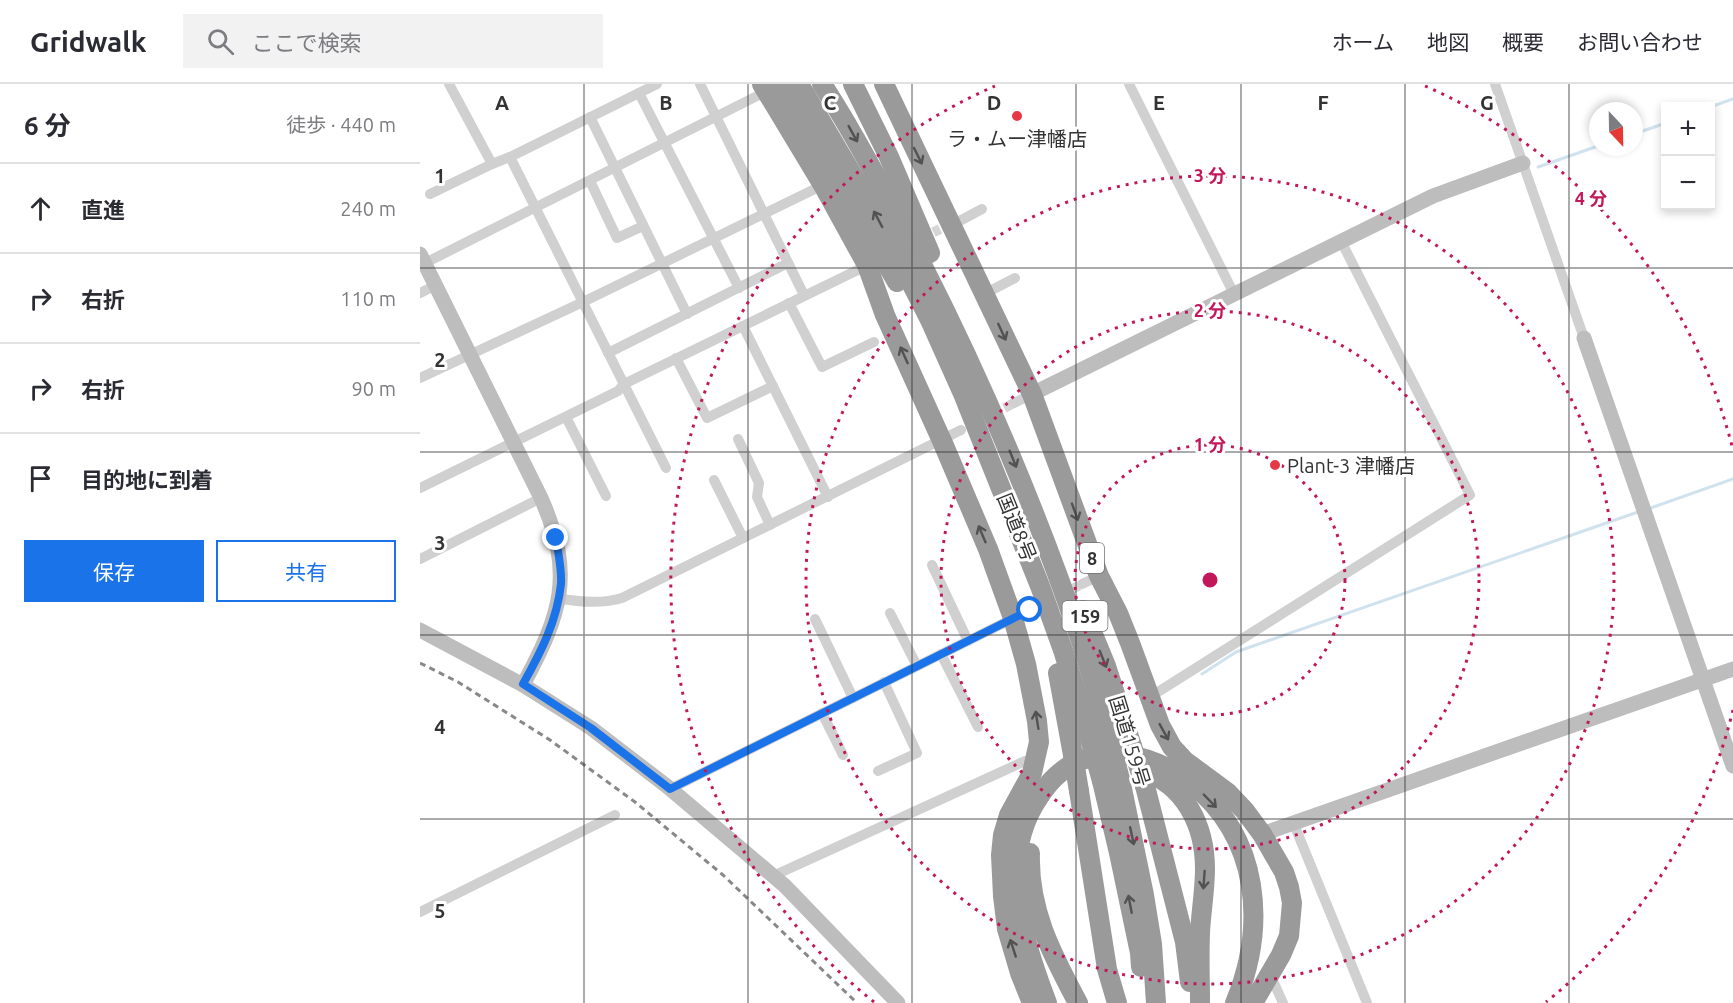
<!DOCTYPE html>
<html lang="ja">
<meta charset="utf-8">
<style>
:root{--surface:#fff;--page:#f2f2f3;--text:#2b2b33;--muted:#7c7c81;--line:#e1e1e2;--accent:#1a73e8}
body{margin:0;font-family:Ubuntu,"Noto Sans JP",sans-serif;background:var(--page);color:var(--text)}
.controls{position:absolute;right:18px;top:18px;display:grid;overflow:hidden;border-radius:0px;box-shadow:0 3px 9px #0003}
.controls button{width:54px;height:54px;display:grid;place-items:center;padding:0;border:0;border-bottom:2px solid var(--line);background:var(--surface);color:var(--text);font:30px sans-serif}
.compass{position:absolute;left:1169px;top:18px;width:54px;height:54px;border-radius:50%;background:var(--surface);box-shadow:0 3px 9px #0003;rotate:158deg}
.stop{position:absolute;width:18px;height:18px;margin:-14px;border:4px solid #1a73e8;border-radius:50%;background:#fff}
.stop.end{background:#1a73e8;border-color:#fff;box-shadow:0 2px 6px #0008}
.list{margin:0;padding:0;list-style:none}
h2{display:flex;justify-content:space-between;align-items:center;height:78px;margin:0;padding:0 24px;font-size:26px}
h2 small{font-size:20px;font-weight:400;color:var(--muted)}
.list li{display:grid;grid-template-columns:39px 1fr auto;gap:18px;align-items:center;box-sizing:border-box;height:90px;padding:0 24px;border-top:2px solid var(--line)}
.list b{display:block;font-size:22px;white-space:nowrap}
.list em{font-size:20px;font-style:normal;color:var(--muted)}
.actions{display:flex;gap:12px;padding:18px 24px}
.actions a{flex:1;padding:14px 0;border:2px solid var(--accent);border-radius:0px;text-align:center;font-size:21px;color:var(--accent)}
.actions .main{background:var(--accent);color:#fff}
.icon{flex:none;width:33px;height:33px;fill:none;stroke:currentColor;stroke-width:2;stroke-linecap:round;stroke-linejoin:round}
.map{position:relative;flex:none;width:1313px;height:919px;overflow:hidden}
header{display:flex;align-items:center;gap:36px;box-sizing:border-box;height:84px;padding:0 30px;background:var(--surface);border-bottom:2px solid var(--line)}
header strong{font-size:28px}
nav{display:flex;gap:33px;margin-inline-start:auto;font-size:21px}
.search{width:420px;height:54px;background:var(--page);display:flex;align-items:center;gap:15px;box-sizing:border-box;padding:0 21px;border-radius:0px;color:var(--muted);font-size:22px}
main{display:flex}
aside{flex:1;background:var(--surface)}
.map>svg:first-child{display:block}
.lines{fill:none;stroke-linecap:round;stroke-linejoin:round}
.stream{stroke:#cfe2ee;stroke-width:3}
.street-tunnel{stroke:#d6d6d6;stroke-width:10;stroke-dasharray:10 5;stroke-linecap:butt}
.street{stroke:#d0d0d0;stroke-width:10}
.secondary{stroke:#bdbdbd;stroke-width:15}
.highway{stroke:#9a9a9a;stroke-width:20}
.rail{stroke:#888;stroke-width:3;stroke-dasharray:6 4.5;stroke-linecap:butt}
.highway-bridge{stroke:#9a9a9a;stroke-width:20}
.oneway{stroke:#525252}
.route{stroke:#1a73e8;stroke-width:8}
.grid{fill:none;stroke:#333;stroke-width:1.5;stroke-opacity:0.55}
.ring{fill:none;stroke:#c2185b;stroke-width:3;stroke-dasharray:3 6}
.poi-dot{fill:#e63946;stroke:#fff;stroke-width:2}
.labels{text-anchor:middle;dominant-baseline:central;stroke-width:6;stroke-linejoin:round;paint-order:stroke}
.shield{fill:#fff;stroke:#707070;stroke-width:1.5}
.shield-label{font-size:18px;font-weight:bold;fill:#333}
.poi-label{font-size:20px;fill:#333;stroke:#fff}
.street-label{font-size:20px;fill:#333;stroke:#fff}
.grid-label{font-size:20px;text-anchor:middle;font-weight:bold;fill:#333;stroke:#fff;stroke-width:6;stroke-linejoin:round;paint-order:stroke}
.centre{fill:#c2185b;stroke:#fff;stroke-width:3}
.ring-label{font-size:18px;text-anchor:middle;font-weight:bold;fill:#c2185b;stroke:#fff;stroke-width:6;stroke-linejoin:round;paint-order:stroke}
</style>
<header>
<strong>Gridwalk</strong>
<div class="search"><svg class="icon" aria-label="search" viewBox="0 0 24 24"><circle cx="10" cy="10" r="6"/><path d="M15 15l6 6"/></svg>ここで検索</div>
<nav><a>ホーム</a><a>地図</a><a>概要</a><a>お問い合わせ</a></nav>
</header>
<main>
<aside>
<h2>6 分<small>徒歩 · 440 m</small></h2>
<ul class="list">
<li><svg class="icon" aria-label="ahead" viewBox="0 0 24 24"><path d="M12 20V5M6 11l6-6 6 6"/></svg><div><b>直進</b></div><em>240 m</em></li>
<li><svg class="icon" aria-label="right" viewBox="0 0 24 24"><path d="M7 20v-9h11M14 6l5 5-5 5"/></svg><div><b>右折</b></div><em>110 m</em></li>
<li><svg class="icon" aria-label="right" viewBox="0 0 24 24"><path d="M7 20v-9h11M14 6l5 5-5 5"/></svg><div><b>右折</b></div><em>90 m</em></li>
<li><svg class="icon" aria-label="arrive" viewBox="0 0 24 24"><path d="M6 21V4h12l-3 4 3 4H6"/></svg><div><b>目的地に到着</b></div></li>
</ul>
<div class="actions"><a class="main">保存</a><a>共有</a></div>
</aside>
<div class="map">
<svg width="1313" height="919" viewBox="0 0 1313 919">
<rect width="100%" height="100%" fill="#fff"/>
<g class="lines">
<g class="stream">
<path d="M1290,23L1313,15"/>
<path d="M1214,50L1246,39"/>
<path d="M1118,83L1178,62"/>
<path d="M1228,425L1313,395"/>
<path d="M782,590L816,568L1218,428"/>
</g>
<g class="street-tunnel">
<path d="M500,155L520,145"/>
<path d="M571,331L594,319"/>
<path d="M610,526L662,500"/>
</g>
<g class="street">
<path d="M29,0L72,80"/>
<path d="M280,0L384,211"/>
<path d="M709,0L814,210"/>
<path d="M1075,0L1164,254"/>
<path d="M219,9L319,204"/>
<path d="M170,33L267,230"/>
<path d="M90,73L246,384"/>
<path d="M170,97L197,154L223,142"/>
<path d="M10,110L72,80L90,73L237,0"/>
<path d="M532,141L562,125"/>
<path d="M5,179L347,7"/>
<path d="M0,209L16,201"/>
<path d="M564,210L595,194"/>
<path d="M369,219L402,283L454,258"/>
<path d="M323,242L408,413"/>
<path d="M188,269L368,179"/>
<path d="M256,274L287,334L353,302"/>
<path d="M0,294L163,218L403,101"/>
<path d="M594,319L612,310"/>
<path d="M146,333L186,412"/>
<path d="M318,355L339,399L337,413L350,441"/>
<path d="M294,396L323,454"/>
<path d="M0,404L198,307L204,300L450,180"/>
<path d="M0,475L121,414"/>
<path d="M512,481L548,557"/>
<path d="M662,500L679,492"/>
<path d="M138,514C158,518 182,520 202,514L541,346"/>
<path d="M470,529L497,582"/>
<path d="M395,535L433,614"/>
<path d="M521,570L558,643"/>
<path d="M730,613L1050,411L921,157"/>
<path d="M402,629L423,671"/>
<path d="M458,687L497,669L464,598"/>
<path d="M250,705L610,526"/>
<path d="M873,738L947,919"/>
<path d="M353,792L605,677L615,681"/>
<path d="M0,828L195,731"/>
<path d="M850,890L863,919"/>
</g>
<g class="secondary">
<path d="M0,170L121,414C155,491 141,530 103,601"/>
<path d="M1164,254L1313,682"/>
<path d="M612,310L1013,112L1103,79"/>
<path d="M0,546L103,601L171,644L248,703L365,802L478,919"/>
<path d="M842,750L1313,585"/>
</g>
<g class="highway">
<path d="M342,0L403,101L447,181L465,231L522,357L568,465L593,534L606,580L617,637L619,658L612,689L589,731L583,751L581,771L583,812L587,845L600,889L612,919"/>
<path d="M358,0L406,74L477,198"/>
<path d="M379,0L458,134L510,236L544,312L620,502L644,569L673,665"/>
<path d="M402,0C435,51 463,105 491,159C558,288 615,422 662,560C672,591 680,622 688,652"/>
<path d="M433,0L469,73L510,169"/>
<path d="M464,0L612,310L679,492L698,529L710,559L740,641L752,663L765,677L807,708L825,727L842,750L864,788L869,803L872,819L869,852L861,871L833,919"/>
<path d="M663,526L686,582L712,662"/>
<path d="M638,589L653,671"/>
<path d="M700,671C725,671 752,684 771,699C840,754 847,841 815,919"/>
<path d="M722,687C765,700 785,742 785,785C785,806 781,828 780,849C779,873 780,896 780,919"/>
<path d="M700,695L724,811L732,860L736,919"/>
<path d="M682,697L699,769L720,869L721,883"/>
<path d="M725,702L765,858L770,898"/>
<path d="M659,707L687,885L697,919"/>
<path d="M610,769C608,826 632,870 658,919"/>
<path d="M627,919C603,855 576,775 619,713C631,694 646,680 668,674"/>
</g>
<path class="rail" d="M0,579L38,598L130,656L215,718L303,791L437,919"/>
<g class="highway-bridge">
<path d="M688,652L700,695"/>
<path d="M712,662L725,702"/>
<path d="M673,665L682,697"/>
<path d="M653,671L659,707"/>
</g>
</g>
<defs><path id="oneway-shaft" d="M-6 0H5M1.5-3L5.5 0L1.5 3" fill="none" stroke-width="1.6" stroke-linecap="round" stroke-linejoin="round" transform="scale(1.5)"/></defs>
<g class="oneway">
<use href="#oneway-shaft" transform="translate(433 50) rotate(61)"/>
<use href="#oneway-shaft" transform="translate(498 72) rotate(64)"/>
<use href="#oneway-shaft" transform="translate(458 135) rotate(-118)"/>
<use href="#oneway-shaft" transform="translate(582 248) rotate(65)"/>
<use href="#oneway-shaft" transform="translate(484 271) rotate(-114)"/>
<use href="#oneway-shaft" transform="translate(593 375) rotate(68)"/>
<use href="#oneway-shaft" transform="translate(655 428) rotate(70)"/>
<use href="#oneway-shaft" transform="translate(562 450) rotate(-113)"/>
<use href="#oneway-shaft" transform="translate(683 575) rotate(68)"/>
<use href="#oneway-shaft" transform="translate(617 636) rotate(-99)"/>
<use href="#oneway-shaft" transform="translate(744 648) rotate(61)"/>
<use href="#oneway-shaft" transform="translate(790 717) rotate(46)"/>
<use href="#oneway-shaft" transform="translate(712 752) rotate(78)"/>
<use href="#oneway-shaft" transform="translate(784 796) rotate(94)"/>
<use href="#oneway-shaft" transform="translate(710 820) rotate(-101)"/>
<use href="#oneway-shaft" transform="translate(593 864) rotate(-108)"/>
</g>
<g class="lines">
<path class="route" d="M136,454C138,469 142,485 141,500C137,537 121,568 103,600L171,644L250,705L610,526"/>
</g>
<path class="grid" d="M164,0V919M328,0V919M492,0V919M656,0V919M821,0V919M985,0V919M1149,0V919M0,184H1313M0,368H1313M0,551H1313M0,735H1313"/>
<g class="ring">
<circle cx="790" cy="496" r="135"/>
<circle cx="790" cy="496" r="269"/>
<circle cx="790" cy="496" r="404"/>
<path d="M1313 626A539 539 0 0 1 1126 918M454 918A539 539 0 0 1 575 2M1005 2A539 539 0 0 1 1313 366"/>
</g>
<g class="poi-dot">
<circle cx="597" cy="32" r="6"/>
<circle cx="855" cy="381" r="6"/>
</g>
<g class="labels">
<g class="shield">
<rect x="660" y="459" width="24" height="30" rx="4.5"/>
<rect x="642.5" y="517" width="45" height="30" rx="4.5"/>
</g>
<g class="shield-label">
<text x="672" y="474">8</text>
<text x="665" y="532">159</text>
</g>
<g class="poi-label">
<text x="597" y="54">ラ・ムー津幡店</text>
<text x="867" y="381" text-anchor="start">Plant-3 津幡店</text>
</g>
<g class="street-label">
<text transform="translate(597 443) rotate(68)">国道8号</text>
<text transform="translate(710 657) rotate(73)">国道159号</text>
</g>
</g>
<g class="grid-label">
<text x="82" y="26">A</text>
<text x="246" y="26">B</text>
<text x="410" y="26">C</text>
<text x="574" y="26">D</text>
<text x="739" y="26">E</text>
<text x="903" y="26">F</text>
<text x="1067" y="26">G</text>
<text x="20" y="99">1</text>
<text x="20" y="283">2</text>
<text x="20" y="466">3</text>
<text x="20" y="650">4</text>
<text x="20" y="834">5</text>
</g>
<circle cx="790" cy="496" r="9" class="centre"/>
<g class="ring-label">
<text x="790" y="98">3 分</text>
<text x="1171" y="121">4 分</text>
<text x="790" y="233">2 分</text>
<text x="790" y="367">1 分</text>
</g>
</svg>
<div class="controls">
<button>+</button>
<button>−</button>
</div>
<svg class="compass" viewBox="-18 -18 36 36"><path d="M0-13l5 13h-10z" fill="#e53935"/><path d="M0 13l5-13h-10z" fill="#7c7c81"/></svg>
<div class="stop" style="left:610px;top:526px"></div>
<div class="stop end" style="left:136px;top:454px"></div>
</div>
</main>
